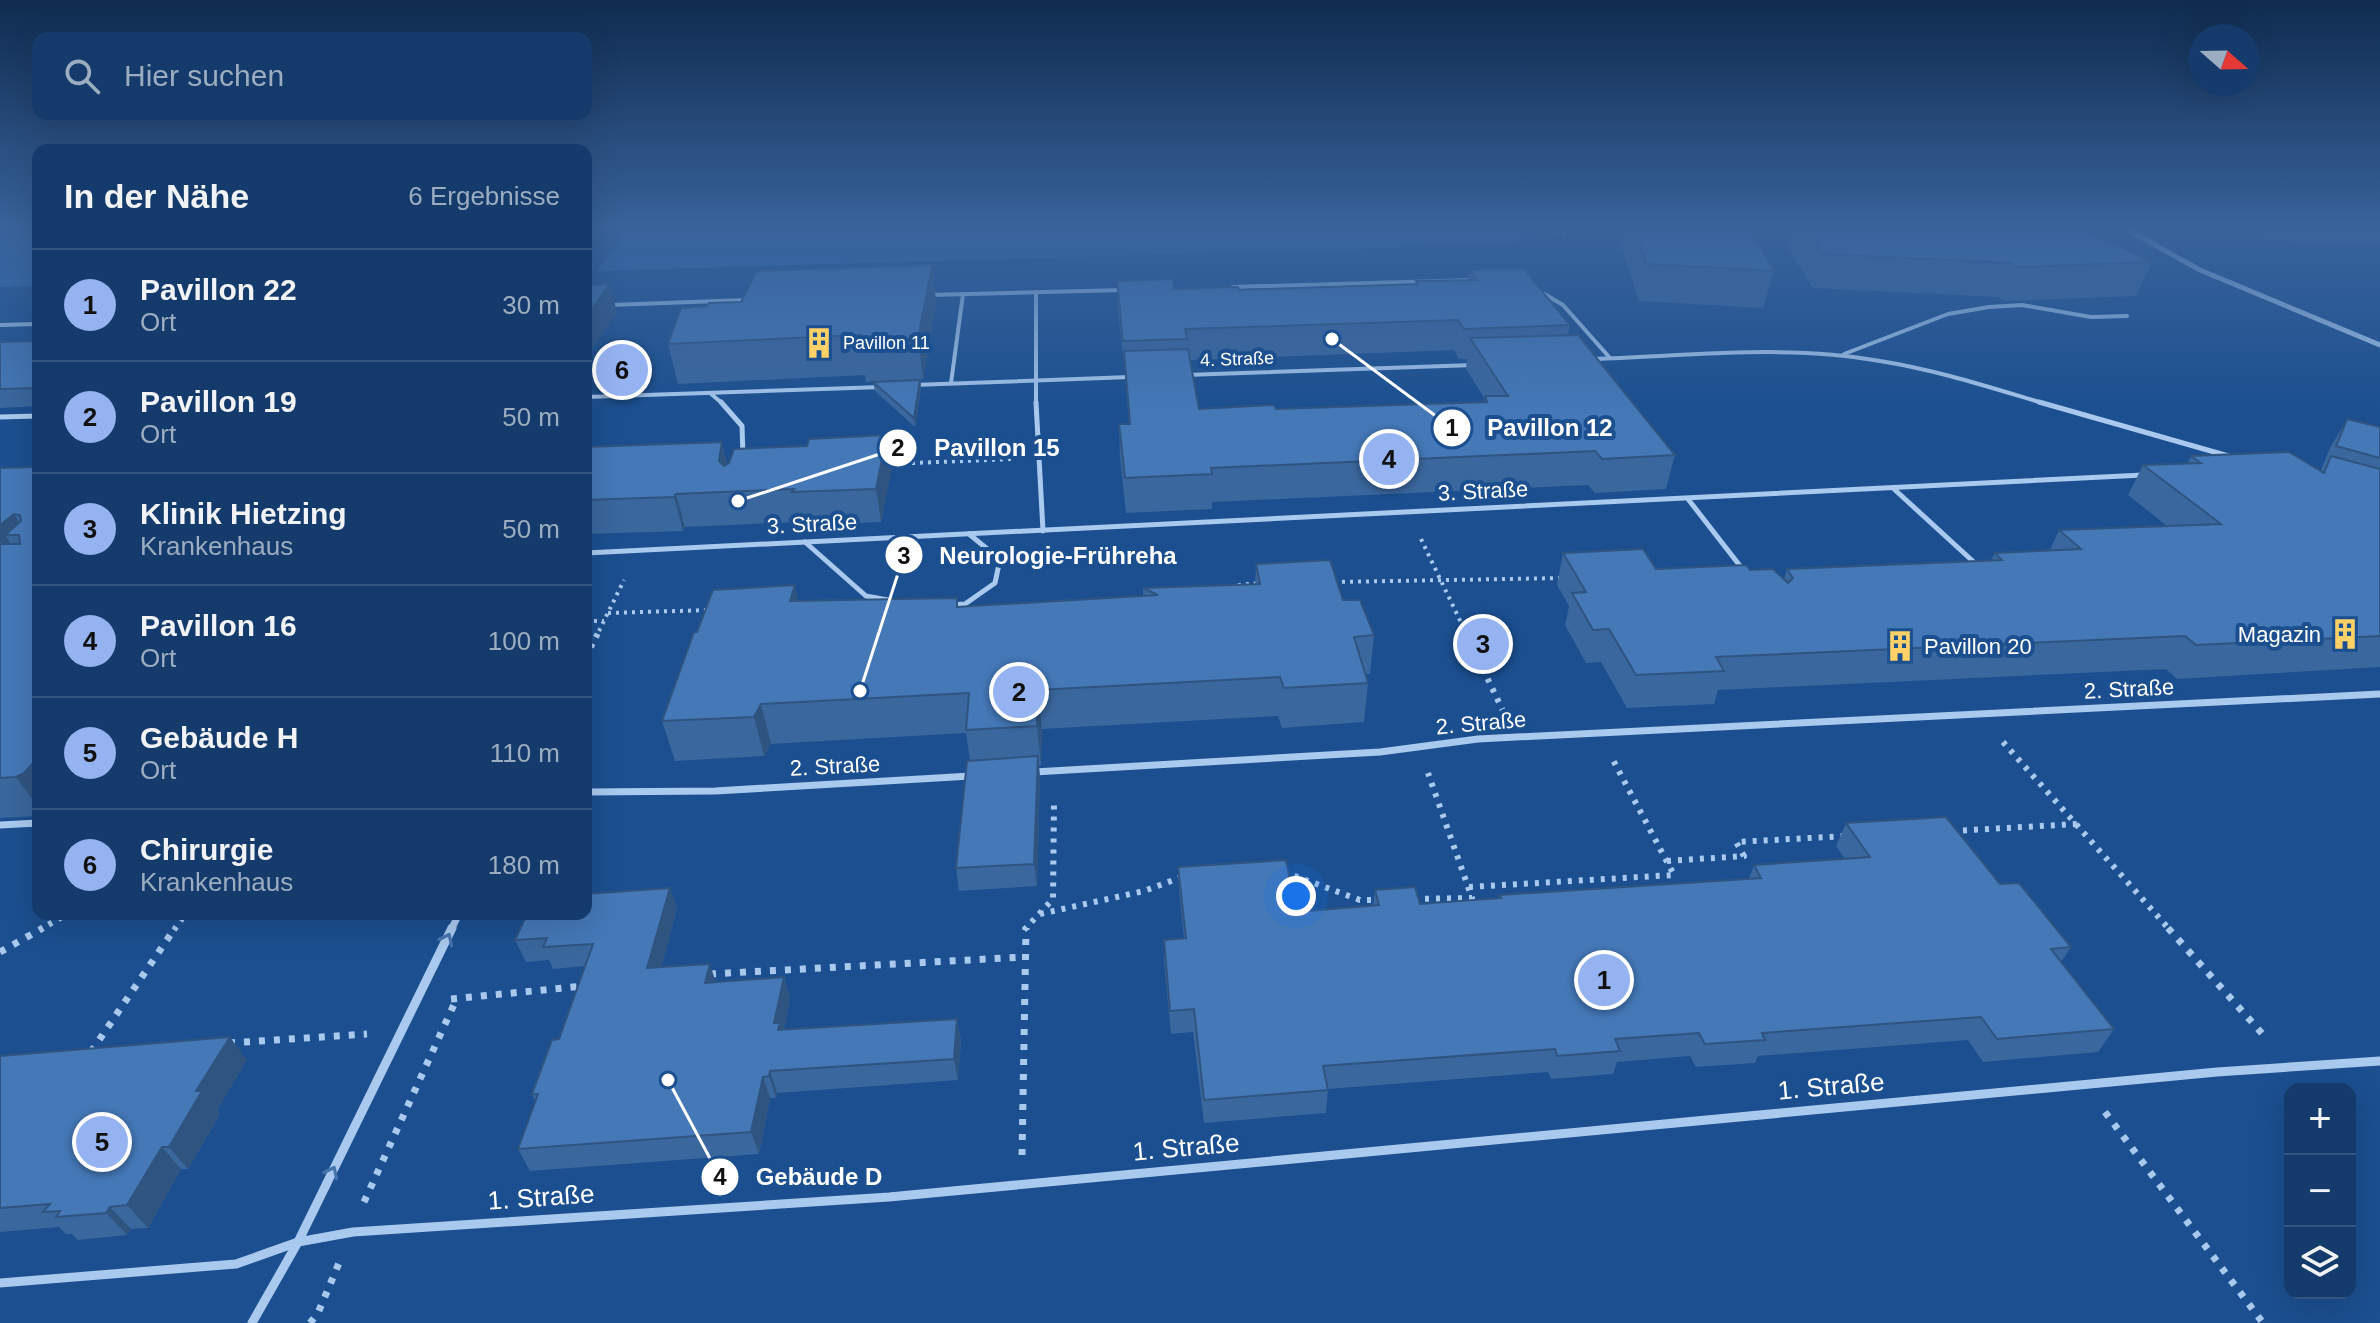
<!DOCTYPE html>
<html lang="de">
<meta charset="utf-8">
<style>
:root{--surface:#143b6b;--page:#1d4271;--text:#f1f3f6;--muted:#9dadc1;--line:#33557e;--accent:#95b2f1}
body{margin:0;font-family:Arial,sans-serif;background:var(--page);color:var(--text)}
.controls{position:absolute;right:24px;bottom:24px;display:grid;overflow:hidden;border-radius:16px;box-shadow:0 8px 32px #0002}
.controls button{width:72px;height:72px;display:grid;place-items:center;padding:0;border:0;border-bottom:2px solid var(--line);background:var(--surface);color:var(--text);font:40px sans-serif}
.compass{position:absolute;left:2188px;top:24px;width:72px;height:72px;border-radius:50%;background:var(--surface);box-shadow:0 8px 32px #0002;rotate:110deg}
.you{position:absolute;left:1296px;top:896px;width:28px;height:28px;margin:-20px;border:6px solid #fff;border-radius:50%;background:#1a73e8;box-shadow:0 0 0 12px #1a73e833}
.badge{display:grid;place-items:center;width:52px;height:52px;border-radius:50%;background:var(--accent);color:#111;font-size:26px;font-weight:700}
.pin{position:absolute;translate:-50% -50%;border:4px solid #fff;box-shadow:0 2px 8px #0006}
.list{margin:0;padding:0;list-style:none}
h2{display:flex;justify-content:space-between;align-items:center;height:104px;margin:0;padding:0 32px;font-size:34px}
h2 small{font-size:26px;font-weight:400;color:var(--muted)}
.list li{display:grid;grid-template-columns:52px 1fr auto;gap:24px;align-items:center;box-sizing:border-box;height:112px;padding:0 32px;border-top:2px solid var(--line)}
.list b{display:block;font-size:30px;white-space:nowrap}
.list p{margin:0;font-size:26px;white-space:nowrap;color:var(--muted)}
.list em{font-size:26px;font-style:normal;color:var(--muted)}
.icon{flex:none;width:44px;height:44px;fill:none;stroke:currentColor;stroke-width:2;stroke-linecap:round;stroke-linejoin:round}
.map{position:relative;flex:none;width:2380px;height:1323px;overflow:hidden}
.search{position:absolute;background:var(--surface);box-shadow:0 8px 32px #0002;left:32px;top:32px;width:560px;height:88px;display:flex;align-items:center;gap:20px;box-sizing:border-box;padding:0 28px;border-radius:16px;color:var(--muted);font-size:30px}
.panel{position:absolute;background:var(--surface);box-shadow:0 8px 32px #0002;left:32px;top:144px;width:560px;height:776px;border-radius:16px}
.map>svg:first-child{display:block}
.green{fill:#2e69ad}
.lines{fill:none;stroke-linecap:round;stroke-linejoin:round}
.path-far3{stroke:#a9c9ee;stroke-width:3;stroke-dasharray:3 4;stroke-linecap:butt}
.path-far2{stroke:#a9c9ee;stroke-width:4;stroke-dasharray:3 5;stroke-linecap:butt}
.path-far1{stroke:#a9c9ee;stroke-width:6;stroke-dasharray:4 7;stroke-linecap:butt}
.path{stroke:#a9c9ee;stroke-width:7;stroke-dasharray:6 9;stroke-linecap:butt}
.service-far3{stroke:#a9c9ee;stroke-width:4}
.service-far2{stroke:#a9c9ee;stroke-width:5}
.service-far1{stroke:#a9c9ee;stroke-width:7}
.service{stroke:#a9c9ee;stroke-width:9}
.minor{stroke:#a9c9ee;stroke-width:5}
.wall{fill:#3a679d;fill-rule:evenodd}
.shaded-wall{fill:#305480}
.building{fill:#4478b7;stroke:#305480;stroke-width:2}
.oneway{stroke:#4674ac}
.labels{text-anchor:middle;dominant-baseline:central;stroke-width:8;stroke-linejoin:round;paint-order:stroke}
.far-poi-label{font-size:18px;fill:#fff;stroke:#1b4f8f;text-anchor:start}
.far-street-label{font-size:18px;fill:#fff;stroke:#1b4f8f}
.street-label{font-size:22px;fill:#fff;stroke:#1b4f8f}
.poi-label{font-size:22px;fill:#fff;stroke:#1b4f8f;text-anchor:end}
.near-street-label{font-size:26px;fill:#fff;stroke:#1b4f8f}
.leader{fill:none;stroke:#fff;stroke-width:3}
.callout-dot{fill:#fff;stroke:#1b4f8f;stroke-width:3}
.mark-label{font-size:24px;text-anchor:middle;font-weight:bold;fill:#111}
.callout-label{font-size:24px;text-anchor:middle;font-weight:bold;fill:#fff;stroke:#1b4f8f;stroke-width:8;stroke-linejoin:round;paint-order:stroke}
</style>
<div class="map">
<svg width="2380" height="1323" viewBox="0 0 2380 1323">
<rect width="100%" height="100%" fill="#1b4f8f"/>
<g class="green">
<path d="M0,230H38V286L0,287Z"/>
<path d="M631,230H1562V231L1532,232L1521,240L1503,244L596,271Z"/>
</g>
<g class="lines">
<g class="path-far3">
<path d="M1551,230L1555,235L1566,234"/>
<path d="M645,231L649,230"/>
</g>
<g class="path-far2">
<path d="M888,464L1014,459"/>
<path d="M1421,539L1465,631"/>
<path d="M1334,582L1564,578"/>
<path d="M1238,585L1260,583"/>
<path d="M608,613L711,610"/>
<path d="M586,621H604"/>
<path d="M599,631L624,580"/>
</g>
<g class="path-far1">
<path d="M1464,629L1503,711"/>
<path d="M586,657L600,629"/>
<path d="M2003,742L2170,930"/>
<path d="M1952,831L2077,824"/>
<path d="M1667,861L1744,856L1736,842L1846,836"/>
<path d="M1284,872L1360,900H1380"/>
<path d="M1469,887L1674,875L1613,760"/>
<path d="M1414,899L1472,898L1428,773"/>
<path d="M1040,914L1144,891L1182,877"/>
<path d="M39,930L67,914"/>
<path d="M174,930L185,914"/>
<path d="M1024,930L1053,899L1054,800"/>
</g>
<g class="path">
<path d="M2168,928L2267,1039"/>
<path d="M0,952L43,928"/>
<path d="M710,974L1024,957"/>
<path d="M451,999L584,986"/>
<path d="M229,1043L367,1034"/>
<path d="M91,1052L175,928"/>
<path d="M2105,1112L2263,1323"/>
<path d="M1022,1155L1026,928"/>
<path d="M364,1202L456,1000"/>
<path d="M310,1323L318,1313L339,1263"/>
</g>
<g class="service-far3">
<path d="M1233,287L1474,280"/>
<path d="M1536,289L1563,305L1610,358"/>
<path d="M1036,292V404"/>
<path d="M929,295L1122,290"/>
<path d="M610,305L746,300"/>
<path d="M0,325L38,324"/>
<path d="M1844,354L1948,314L1989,307L2022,305L2091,317L2127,316"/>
<path d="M1593,359C1687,356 1787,344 1880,361C1937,370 1992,388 2046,404"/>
<path d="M1185,375L1474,365"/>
<path d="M951,383L963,294"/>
<path d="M913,385L1130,377"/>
<path d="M710,393L723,404"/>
<path d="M586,397L882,387"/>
</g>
<g class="service-far2">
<path d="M721,402L742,426L743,455"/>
<path d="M1036,402L1043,531"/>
<path d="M2039,402L2232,457"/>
<path d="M0,417L38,416"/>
<path d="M1894,489L1977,565"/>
<path d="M1688,499L1744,571"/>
<path d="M805,542L866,596L893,601"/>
<path d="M586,553L2143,475"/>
<path d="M952,605L965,604L995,583L999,564L991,552L969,534"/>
</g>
<g class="service-far1">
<path d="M1034,772L1380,752L1478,739L2380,694"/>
<path d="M586,792L715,791L971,776"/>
<path d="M0,825L38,823"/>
<path d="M451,930L459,914"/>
</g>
<g class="service">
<path d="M0,1283L236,1264L298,1242L353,1232L889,1197L2217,1072L2380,1061"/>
<path d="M252,1323L298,1242L452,928"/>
</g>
<path class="minor" d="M2128,230L2200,270L2380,345"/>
</g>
<g class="wall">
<path d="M1616,230H1733L1774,271L1763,308L1639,301Z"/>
<path d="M1793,230H2084L2152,262L2136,296L2005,301L1998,297L1813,288L1788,249Z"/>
<path d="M2255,230H2380V244L2266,240Z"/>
<path d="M932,265L936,302L923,379L866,382L865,375L678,384L668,344L741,302Z"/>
<path d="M1470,270L1570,325L1568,335L1675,455L1666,489L1595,493L1588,485L1212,502V509L1126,513L1120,457L1119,424H1129L1125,372L1118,310L1117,281L1174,289L1239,290L1416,284V281L1468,280ZM1454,350L1459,359H1467L1466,369L1485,399L1484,402L1276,409H1199L1190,360Z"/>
<path d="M38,341V406L0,408V342Z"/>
<path d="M920,380L921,389L915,427L875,391L873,382Z"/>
<path d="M2347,419L2380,427V667L2177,679L2166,669L1718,690L1714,704L1627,708L1601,662L1586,663L1565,625L1569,606L1557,585L1563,553L1656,569L1750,570L1784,579L1787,569L1991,560L1995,553L2050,550L2059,530L2167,526L2128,495L2143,465L2187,464L2191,456L2321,470L2330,448Z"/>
<path d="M887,435L892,467L881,522L799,526V522L685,527L683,531L586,534V447L722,442L727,464L807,446Z"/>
<path d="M38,467V816L0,818V468Z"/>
<path d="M1256,564L1343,600L1374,635L1370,674H1365L1368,683L1364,722L1282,728L1278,716L1042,729L1041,765L1039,766L1040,778L1037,886L959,891L956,868L970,760L966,733L771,744L764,756L675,761L662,721L697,632L798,601L957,598L958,607L1143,596V588L1255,585Z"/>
<path d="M1846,823L2000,884L2071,947L2061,962L2114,1029L2098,1052L1983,1062L1968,1040L1758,1056L1755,1063L1696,1067L1690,1056L1617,1062L1613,1074L1551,1079L1548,1072L1328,1089L1326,1113L1204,1123L1193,1032L1171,1034L1164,962V940L1184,938L1179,890L1178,867L1296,912L1373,905L1375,890L1420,904L1498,899L1499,895L1749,879L1754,865L1845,859L1836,846Z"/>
<path d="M670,888L677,909L661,967L716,982L784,977L790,998L784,1029L957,1019L961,1041L958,1080L777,1093L776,1098H770L759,1154L530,1171L518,1149L535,1101L532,1094L559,1039L585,966L553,969L549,960L526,962L515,940Z"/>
<path d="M0,1056L247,1060L217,1110L220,1114L188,1169H181L148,1228L131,1229L127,1235L78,1240L72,1234H66L59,1227L0,1232Z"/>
</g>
<g class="shaded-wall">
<path d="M932,265L936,302L923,379L918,339Z"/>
<path d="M610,284L617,312L586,358V317Z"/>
<path d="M920,380L921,389L915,427L914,418Z"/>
<path d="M887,435L892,467L881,522L876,489Z"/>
<path d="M722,442L730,475L727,493L719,461Z"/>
<path d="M676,494L685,527L683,531L674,497Z"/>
<path d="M14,514L35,548L19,535H5L22,560L0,571V525Z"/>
<path d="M795,585L803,623L790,601Z"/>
<path d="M1038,690L1042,729L1041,765L1037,726Z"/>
<path d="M761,704L771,744L764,756L754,717Z"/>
<path d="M1038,756L1040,778L1037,886L1034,864Z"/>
<path d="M36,760L38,763V807L16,777Z"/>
<path d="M670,888L677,909L655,990L647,968Z"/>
<path d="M710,964L717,986L705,983Z"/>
<path d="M784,977L790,998L783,1034L786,1044L774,1023Z"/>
<path d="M957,1019L961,1041L958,1080L954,1059Z"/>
<path d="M230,1037L247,1060L217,1110L220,1114L188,1169L169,1147L196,1091Z"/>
<path d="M770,1071L777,1093L776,1098L769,1076Z"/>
<path d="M763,1077L770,1098L759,1154L751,1132Z"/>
<path d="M162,1147L181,1169L148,1228L127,1205Z"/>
<path d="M110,1207L131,1229L127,1235L106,1213Z"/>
</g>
<g class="building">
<path d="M1635,230L1751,231L1774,271L1647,264Z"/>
<path d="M1806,230H2084L2152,262L2018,267L2011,263L1823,254Z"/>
<path d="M932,265L918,339L860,341V335L668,344L681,308L707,306L709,303L741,302L757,271Z"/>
<path d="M1523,268L1570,325L1464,329L1458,320L1185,329L1187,339L1123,341L1117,281L1173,279L1174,289L1238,287L1239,290L1418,284L1416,281L1477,280L1470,270Z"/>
<path d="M610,284L586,317V285Z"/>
<path d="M1578,335L1675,455L1602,459L1595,451L1211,468L1212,474L1125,478L1119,424H1130L1124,351L1188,349L1199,409L1274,405L1276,409L1487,402L1485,396H1508L1470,338Z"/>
<path d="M38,341V388L0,389V342Z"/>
<path d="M920,380L914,418L873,382Z"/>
<path d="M2347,419L2380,427V458L2336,446Z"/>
<path d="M887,435L876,489L792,492L794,489L676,494L674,497L586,500V447L722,442L719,461L724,466L729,463L734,449L807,446L809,439Z"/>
<path d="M2289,452L2324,473L2331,456L2380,469V636L2196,645L2185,636L1716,657L1724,671L1636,675L1609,629L1593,630L1572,593L1586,592L1563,553L1643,549L1656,569L1746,565L1750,570L1773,569L1788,583L1793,578L1787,569L2002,560L1995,553L2081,549L2059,530L2221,524L2143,465L2201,463L2191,456Z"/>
<path d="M38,467V760H36L24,773L16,777L0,778V544H20L19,535H5L21,521L20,515L14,514L0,525V468Z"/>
<path d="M1330,560L1343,600H1360L1374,635L1354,637L1368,683L1284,688L1280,677L1038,690L1037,726L966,730L969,693L761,704L754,717L662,721L694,632H697L713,590L795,585L790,601L957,598V607L1158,595L1143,588L1260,584L1256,564Z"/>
<path d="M1038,756L1034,864L956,868L967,761Z"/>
<path d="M1946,817L2000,884L2019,883L2071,947L2051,949L2114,1029L1997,1039L1981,1017L1762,1033L1765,1040L1705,1044L1699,1033L1615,1039L1620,1051L1557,1056L1555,1049L1323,1066L1328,1090L1204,1100L1194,1009L1170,1011L1164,940L1186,938L1178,867L1286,860L1296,912L1379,905L1375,890L1415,887L1420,904L1501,898L1499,895L1761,878L1754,865L1870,857L1846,823Z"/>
<path d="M670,888L647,968L710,964L705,983L784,977L774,1023H780L778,1030L957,1019L954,1059L770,1071L769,1076L763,1077L751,1132L518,1149L538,1094H532L552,1040L559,1039L593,944L543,947L547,938L515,940L527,914H586V894Z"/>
<path d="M230,1037L196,1091H202L169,1147H162L127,1205L110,1207L106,1213L56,1217L60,1211L43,1212L50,1204L0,1208V1056Z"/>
</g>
<defs><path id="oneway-chevron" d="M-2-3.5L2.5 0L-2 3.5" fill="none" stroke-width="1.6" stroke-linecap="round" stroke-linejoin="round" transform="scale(2)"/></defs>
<g class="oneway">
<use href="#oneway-chevron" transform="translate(447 939) rotate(-64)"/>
<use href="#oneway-chevron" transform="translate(332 1172) rotate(-64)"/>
</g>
<linearGradient id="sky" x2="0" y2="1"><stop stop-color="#0f2b4f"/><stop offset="0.55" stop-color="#39639b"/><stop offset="1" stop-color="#39639b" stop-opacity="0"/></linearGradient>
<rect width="2380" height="415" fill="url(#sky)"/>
<defs>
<symbol id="building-bare" viewBox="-9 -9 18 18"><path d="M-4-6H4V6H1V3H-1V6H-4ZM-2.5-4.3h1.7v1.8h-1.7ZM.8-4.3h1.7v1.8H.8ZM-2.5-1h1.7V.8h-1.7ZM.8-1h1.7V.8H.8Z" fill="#ffd166" stroke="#1b4f8f" stroke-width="2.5" paint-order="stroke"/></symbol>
</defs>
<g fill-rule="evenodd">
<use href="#building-bare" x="797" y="321" width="44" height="44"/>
<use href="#building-bare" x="2323" y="612" width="44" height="44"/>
<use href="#building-bare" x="1878" y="624" width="44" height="44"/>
</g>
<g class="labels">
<g class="far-poi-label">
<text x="843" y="343">Pavillon 11</text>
</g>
<g class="far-street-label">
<text transform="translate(1237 359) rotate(-2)">4. Straße</text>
</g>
<g class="street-label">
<text transform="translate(1483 491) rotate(-3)">3. Straße</text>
<text transform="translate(812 524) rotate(-3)">3. Straße</text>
<text transform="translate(2129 689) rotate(-3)">2. Straße</text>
<text transform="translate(1481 723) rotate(-5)">2. Straße</text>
<text transform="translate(835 766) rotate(-3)">2. Straße</text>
</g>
<g class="poi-label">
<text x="2321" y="634">Magazin</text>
<text x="1924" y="646" text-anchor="start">Pavillon 20</text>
</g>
<g class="near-street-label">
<text transform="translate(1831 1086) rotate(-5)">1. Straße</text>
<text transform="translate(1186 1147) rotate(-5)">1. Straße</text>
<text transform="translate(541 1197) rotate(-4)">1. Straße</text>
</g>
</g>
<path class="leader" d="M1332 339L1452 428M738 501L898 448M860 691L904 555M668 1080L720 1177"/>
<g class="callout-dot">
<circle cx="1332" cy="339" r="8"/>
<circle cx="738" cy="501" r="8"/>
<circle cx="860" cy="691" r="8"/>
<circle cx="668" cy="1080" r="8"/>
<circle cx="1452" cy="428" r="20"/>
<circle cx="898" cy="448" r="20"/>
<circle cx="904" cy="555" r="20"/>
<circle cx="720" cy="1177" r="20"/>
</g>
<g class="mark-label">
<text x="1452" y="436">1</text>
<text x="898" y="456">2</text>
<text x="904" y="564">3</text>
<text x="720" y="1185">4</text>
</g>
<g class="callout-label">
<text x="1550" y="436">Pavillon 12</text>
<text x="997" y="456">Pavillon 15</text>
<text x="1058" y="564">Neurologie-Frühreha</text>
<text x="819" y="1185">Gebäude D</text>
</g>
</svg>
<div class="controls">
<button>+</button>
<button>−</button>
<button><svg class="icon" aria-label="layers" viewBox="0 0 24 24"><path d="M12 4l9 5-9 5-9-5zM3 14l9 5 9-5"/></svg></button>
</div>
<svg class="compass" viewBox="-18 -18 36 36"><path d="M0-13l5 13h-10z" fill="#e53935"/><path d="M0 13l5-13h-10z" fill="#9dadc1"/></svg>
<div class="you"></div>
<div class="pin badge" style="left:1604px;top:980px">1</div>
<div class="pin badge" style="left:1019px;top:692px">2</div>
<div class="pin badge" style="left:1483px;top:644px">3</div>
<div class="pin badge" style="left:1389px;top:459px">4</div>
<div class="pin badge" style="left:102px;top:1142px">5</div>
<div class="pin badge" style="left:622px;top:370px">6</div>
<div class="search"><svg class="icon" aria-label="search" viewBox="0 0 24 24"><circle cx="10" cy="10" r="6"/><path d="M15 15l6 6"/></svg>Hier suchen</div>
<section class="panel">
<h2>In der Nähe<small>6 Ergebnisse</small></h2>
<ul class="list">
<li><span class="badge">1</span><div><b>Pavillon 22</b><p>Ort</p></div><em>30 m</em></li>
<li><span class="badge">2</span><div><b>Pavillon 19</b><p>Ort</p></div><em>50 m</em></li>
<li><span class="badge">3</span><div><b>Klinik Hietzing</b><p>Krankenhaus</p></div><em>50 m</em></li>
<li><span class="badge">4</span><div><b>Pavillon 16</b><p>Ort</p></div><em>100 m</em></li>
<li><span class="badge">5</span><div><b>Gebäude H</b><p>Ort</p></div><em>110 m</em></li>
<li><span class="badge">6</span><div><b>Chirurgie</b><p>Krankenhaus</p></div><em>180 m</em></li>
</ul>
</section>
</div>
